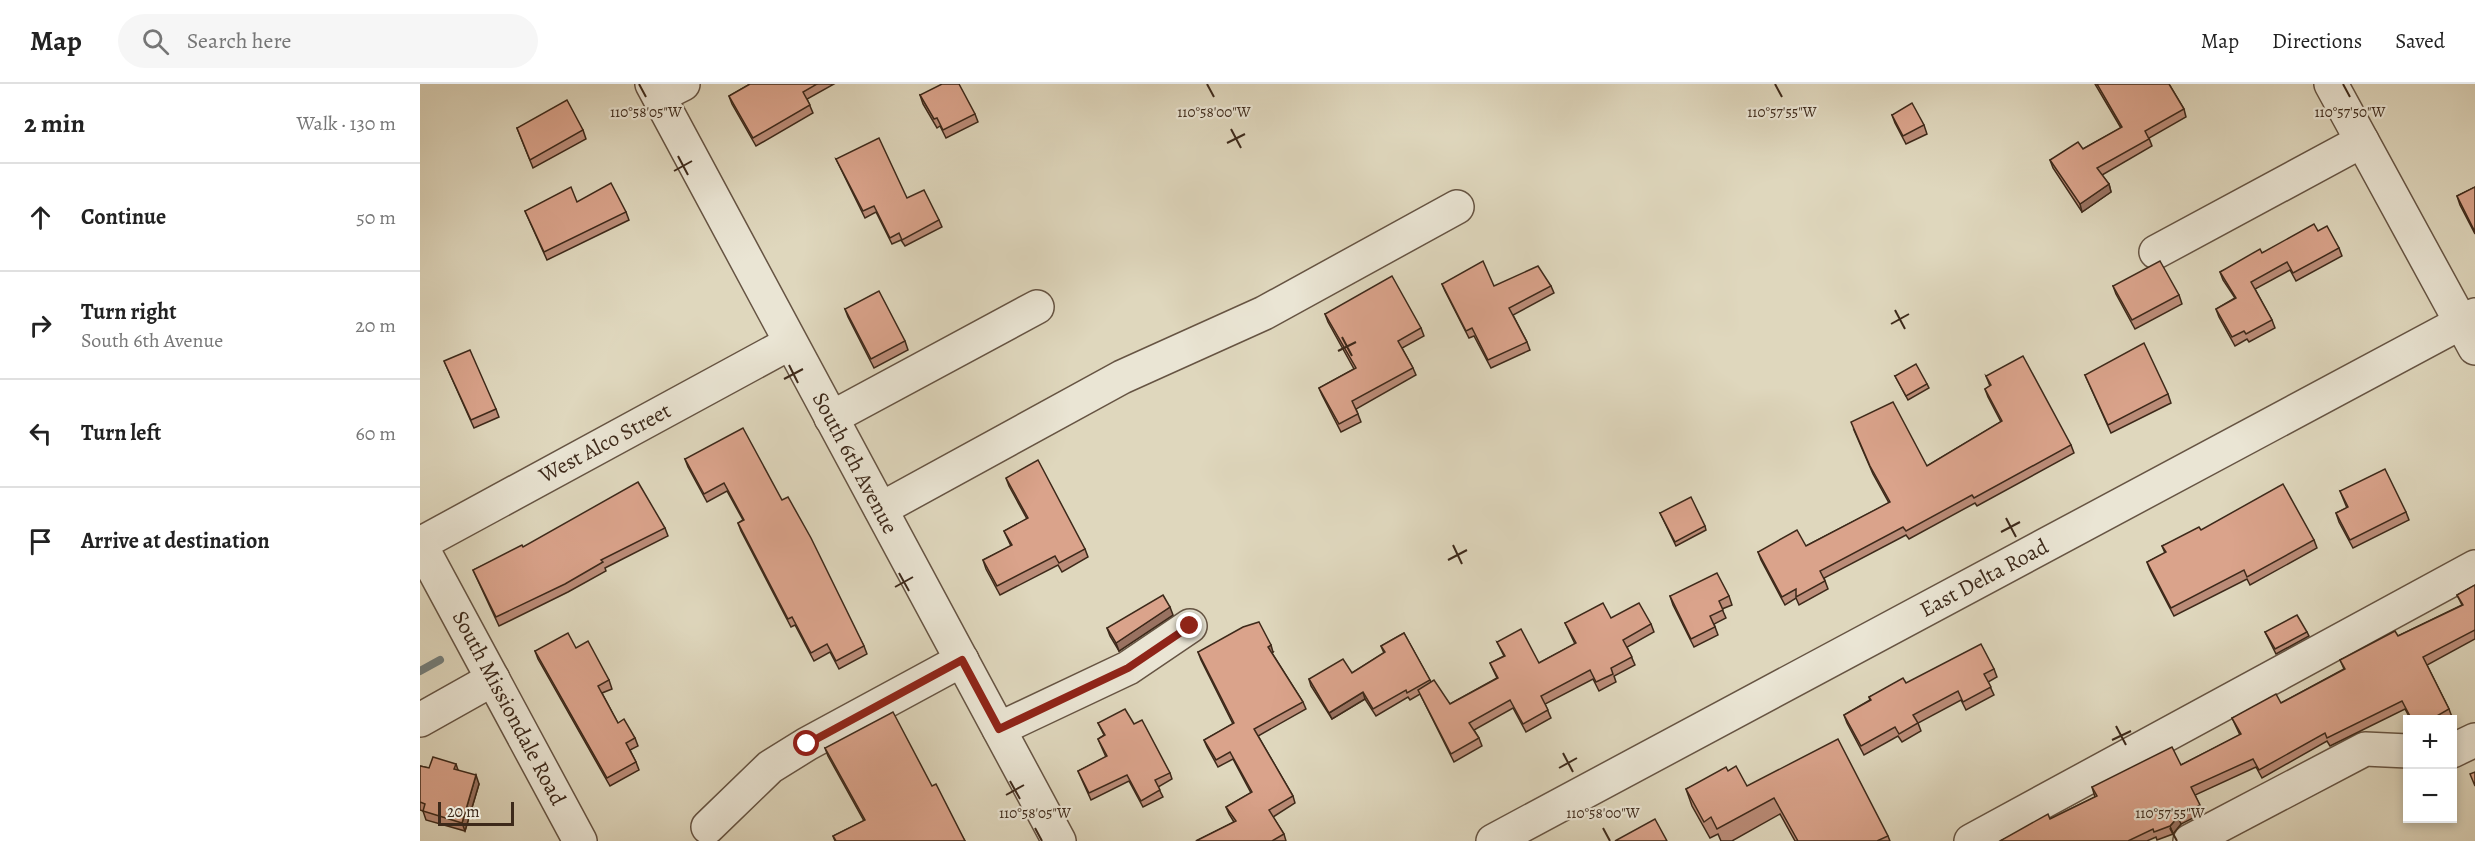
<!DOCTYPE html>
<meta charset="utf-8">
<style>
:root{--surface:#fff;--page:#f6f6f6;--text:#222;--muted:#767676;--line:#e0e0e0}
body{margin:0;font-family:Alegreya,serif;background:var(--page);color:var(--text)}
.controls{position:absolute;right:18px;bottom:18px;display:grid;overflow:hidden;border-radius:0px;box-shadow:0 3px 9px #0003}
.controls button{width:54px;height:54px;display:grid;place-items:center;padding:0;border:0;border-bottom:2px solid var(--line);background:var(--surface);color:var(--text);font:30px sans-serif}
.scale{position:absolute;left:18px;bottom:15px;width:76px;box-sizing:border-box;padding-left:6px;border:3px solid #3d291a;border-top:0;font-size:16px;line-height:21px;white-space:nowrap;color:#3d291a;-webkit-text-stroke:4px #eae5d4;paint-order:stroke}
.stop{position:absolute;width:18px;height:18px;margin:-14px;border:4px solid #8f2418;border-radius:50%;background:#fff}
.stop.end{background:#8f2418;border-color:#fff;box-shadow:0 2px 6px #0008}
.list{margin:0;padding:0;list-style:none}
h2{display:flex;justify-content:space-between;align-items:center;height:78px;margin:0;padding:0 24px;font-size:26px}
h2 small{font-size:20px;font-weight:400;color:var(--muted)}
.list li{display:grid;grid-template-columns:39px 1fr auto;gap:18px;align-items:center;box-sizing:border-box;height:108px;padding:0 24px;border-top:2px solid var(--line)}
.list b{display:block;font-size:22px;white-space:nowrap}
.list p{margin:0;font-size:20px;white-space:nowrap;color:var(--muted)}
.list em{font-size:20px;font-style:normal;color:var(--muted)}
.icon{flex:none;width:33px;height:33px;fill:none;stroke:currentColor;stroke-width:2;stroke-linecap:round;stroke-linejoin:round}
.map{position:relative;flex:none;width:2055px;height:757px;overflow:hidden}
header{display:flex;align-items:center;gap:36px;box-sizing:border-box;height:84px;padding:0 30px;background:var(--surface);border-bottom:2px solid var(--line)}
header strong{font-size:28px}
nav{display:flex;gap:33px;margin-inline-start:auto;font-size:21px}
.search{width:420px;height:54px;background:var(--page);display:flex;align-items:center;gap:15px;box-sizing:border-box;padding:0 21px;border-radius:33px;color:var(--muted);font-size:22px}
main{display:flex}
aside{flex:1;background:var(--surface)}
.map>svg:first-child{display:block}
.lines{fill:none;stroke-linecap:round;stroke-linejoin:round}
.stream{stroke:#747e7b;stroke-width:8}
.minor-casing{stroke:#665443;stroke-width:36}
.minor{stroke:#eae5d4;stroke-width:33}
.wall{fill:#bb8c78;stroke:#3d291a;stroke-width:1.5}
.shaded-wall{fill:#997261;stroke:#3d291a;stroke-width:1.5}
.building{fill:#daa38b;stroke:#3d291a;stroke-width:1.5}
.route{stroke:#8f2418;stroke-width:8}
.ticks{fill:none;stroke:#3d291a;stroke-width:2}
.labels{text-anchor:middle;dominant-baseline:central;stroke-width:4.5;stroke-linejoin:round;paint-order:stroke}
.street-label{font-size:22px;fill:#3d291a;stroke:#eae5d4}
.ticks-label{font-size:15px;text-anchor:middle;fill:#3d291a;stroke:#eae5d4;stroke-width:4.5;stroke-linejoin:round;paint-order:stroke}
</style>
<header>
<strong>Map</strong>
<div class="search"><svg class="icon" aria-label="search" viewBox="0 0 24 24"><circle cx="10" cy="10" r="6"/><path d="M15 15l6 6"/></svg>Search here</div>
<nav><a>Map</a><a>Directions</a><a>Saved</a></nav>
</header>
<main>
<aside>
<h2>2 min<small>Walk · 130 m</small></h2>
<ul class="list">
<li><svg class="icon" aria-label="ahead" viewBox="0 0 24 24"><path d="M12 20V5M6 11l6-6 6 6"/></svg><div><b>Continue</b></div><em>50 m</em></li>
<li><svg class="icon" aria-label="right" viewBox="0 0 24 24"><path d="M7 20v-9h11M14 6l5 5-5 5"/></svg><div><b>Turn right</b><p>South 6th Avenue</p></div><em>20 m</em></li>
<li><svg class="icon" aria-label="left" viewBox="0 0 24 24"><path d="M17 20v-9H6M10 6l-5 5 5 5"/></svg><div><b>Turn left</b></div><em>60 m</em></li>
<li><svg class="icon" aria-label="arrive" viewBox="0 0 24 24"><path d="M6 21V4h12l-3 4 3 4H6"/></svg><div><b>Arrive at destination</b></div></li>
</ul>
</aside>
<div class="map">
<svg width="2055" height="757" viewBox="0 0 2055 757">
<rect width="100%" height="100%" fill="#dfd7bd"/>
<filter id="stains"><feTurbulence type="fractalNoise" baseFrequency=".00333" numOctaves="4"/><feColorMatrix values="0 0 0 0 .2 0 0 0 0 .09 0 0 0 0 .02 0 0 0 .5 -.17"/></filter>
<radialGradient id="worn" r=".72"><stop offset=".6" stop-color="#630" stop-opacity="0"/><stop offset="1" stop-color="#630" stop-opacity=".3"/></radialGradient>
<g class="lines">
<path class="stream" d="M0,587L20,576"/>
<defs>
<g id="minor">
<path d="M232,0L639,757"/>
<path d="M1911,0L2055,264"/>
<path d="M239,12L263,0"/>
<path d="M1736,168L1942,57"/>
<path d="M411,334L617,223"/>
<path d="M461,425L702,293L844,229L1037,123"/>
<path d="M0,460L370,259"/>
<path d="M0,460L160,757"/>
<path d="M0,636L73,595"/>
<path d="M579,645L708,584L770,542"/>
<path d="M2032,667L2055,656"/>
<path d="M288,743L350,683L387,660L542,576"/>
<path d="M1073,757L2055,231"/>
<path d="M1551,757L2055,483"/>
<path d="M1770,757L1945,665L1988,667"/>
</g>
</defs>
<use href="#minor" class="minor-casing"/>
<use href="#minor" class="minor"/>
</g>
<g class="wall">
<path d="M330,0H414L387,15L393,29L336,62L312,20L309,12Z"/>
<path d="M1675,0H1749L1764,25L1766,33L1729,54L1732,62L1682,91L1689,100L1691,108L1662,128L1633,84L1630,76L1663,65L1701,44Z"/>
<path d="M500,11L555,30L558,38L526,54L520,42L517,44L503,20Z"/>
<path d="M1472,31L1504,41L1507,50L1486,60L1475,39Z"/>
<path d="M97,44L163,46L166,55L113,84Z"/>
<path d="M416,75L487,114L519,136L522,143L485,162L481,156L472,160L456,128L445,134Z"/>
<path d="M2055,103V150L2040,121L2037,112Z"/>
<path d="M157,118L206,128L209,136L127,176L105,127Z"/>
<path d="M1898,147L1919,164L1922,172L1876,197L1870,186L1835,205L1852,236L1855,244L1829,258L1827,255L1815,262L1799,233L1796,225L1815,214L1803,196L1800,188L1842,169Z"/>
<path d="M1022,200L1074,202H1131L1134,209L1093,231L1107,258L1110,266L1071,284L1054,252L1049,254L1025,207Z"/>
<path d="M1693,202L1759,211L1762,220L1715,245L1696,210Z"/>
<path d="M425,225L485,257L488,266L454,284L428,233Z"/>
<path d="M905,230L1001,244L1004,252L982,264L993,284L996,291L936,325L941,338L921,348L902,311L899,304L934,285L908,238Z"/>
<path d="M24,277L76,325L79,333L54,344Z"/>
<path d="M1665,291L1748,310L1751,319L1691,349Z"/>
<path d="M1475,292L1507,300L1509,304L1488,316Z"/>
<path d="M1566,292L1651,361L1654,369L1557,422L1555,419L1489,455L1486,451L1404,494L1408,505L1379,521L1376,514L1365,521L1341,476L1338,468L1386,462L1469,419L1453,390L1434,346L1507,382L1581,338L1568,313L1565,305L1570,302Z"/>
<path d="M265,375L362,416L444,562L447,570L419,585L410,568L394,577L375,541L371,543L321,447L318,439L323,436L307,407L287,418L268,383Z"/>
<path d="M586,394L665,465L668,473L642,488L638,481L580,511L566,485L563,476L591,462L584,447L607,435L589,402Z"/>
<path d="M1920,407L1986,428L1989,436L1933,464L1919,438L1916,429L1927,424Z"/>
<path d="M1240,429L1285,442L1286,446L1256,462Z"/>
<path d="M245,444L248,452L185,484L186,487L148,508L79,542L53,486L103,463Z"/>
<path d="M1781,446L1894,456L1897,464L1830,501L1827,495L1754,532L1730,486L1727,478L1745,469L1742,462Z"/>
<path d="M2055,501V555L2007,581L2029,625L2032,633L2027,636H1991L1985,625L1910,662L1907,657L1842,694L1836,683L1775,711L1783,729L1761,740L1753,750L1737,756L1736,753L1727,757H1580L1630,735L1675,713L1672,703L1761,681L1820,651L1812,634L1861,619L1924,585L1920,576L1978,552L2042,521L2037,511Z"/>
<path d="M1250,512H1309L1312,521L1302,525L1306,534L1294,540L1298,551L1274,563L1253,521Z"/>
<path d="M753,531L699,567L690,552L687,544Z"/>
<path d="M1191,534L1231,540L1234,548L1207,563L1215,581L1194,592L1196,598L1179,607L1173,595L1125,620L1131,634L1106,648L1093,624L1054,646L1059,654L1062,662L1034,678L1000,610L990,616L988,613L956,632L945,615L912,635L891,602L889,595L932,589L964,569L961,562L984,549L1011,598L1030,620L1077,594L1070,579L1084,572L1077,558L1119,579L1155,560L1145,539Z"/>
<path d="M1845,548H1887L1889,552L1856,570Z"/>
<path d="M156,564L189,596L192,605L182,609L198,639L215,654L218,662L210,666L216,678L219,686L190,702L118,575L115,567Z"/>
<path d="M778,568H853L852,569L883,618L886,625L838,652L873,712L875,719L853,733L864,750L866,757H776L814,738L809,730L806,723L831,709L813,675L798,683L787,663L784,656L813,640L781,576Z"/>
<path d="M1574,585L1577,593L1568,598L1574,611L1546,626L1541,616L1498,639L1501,647L1482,658L1478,652L1444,671L1427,639L1424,631L1450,616L1449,613L1486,599Z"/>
<path d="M678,639L714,640L750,689L752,695L738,703L743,713L723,723L709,697L671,716L658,687L686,673L678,655L684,651Z"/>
<path d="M405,664L512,702L545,757H415L413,752L444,737L408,672Z"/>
<path d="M36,680L38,686L59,700L45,747L6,736L3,727L0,726V682L9,684Z"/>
<path d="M1308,687L1327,702L1468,752L1470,757H1375L1360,730L1312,757H1301L1298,750L1290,754L1272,722L1266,705Z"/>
</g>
<g class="shaded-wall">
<path d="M1689,100L1691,108L1662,128L1660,120Z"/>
<path d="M750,523L753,531L699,567L696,559Z"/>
<path d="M851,561L853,568L851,570L848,563Z"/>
<path d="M943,608L945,615L912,635L909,629Z"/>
<path d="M56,691L59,700L45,747L42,739Z"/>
<path d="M1758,733L1761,740L1753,750L1750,742Z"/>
</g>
<g class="building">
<path d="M330,0H397L383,8L390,21L333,54L309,12Z"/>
<path d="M522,0H539L555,30L523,46L517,34L514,35L500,11Z"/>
<path d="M1677,0H1749L1764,25L1725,47L1729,55L1677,84L1689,100L1660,120L1630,76L1658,58L1663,65L1702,43Z"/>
<path d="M147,16L163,46L110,76L97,44Z"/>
<path d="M1492,19L1504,41L1483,52L1472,31Z"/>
<path d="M459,54L487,114L504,106L519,136L482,156L479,149L470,154L454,122L443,127L416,75Z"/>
<path d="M191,99L206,128L124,168L105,127L151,103L157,118Z"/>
<path d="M2055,103V148L2037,112Z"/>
<path d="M1894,140L1898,147L1907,142L1919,164L1873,189L1867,178L1831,198L1852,236L1826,250L1824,247L1812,253L1796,225L1816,214L1800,188L1840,165L1842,169Z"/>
<path d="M1063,177L1074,202L1118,182L1131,202L1089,224L1107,258L1068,276L1052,244L1046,247L1022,200Z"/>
<path d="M1740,177L1759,211L1712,236L1693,202Z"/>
<path d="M972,192L1001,244L978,257L993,284L932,317L938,330L919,340L899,304L936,284L905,230Z"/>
<path d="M459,207L485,257L451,275L425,225Z"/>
<path d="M1724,259L1748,310L1688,341L1665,291Z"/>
<path d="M50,266L76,325L51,336L24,277Z"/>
<path d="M1603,272L1651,361L1554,414L1552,411L1486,447L1483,443L1400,487L1405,497L1376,513V505L1362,513L1338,468L1377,446L1386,462L1470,418L1450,382L1431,338L1473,318L1507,382L1582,337L1565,305L1571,301L1566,292Z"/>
<path d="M1496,280L1507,300L1486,312L1475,292Z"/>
<path d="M323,344L362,416L368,413L391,454L444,562L416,577L407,560L391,569L372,533L368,535L318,439L324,436L304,399L284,410L265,375Z"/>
<path d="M618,376L665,465L639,479L635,472L577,502L563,476L592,461L584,447L608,434L586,394Z"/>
<path d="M1965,385L1986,428L1930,456L1916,429L1928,423L1920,407Z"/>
<path d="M218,398L245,444L181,476L183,478L145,500L76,533L53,486L102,461L103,463Z"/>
<path d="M1863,400L1894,456L1827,493L1824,486L1751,524L1727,478L1746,468L1742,462L1779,443L1781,446Z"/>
<path d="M1271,413L1285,442L1255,458L1240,429Z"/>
<path d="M1297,489L1309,512L1299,517L1303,526L1290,532L1295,543L1271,555L1250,512Z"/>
<path d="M2055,501V546L2003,573L2029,625L2010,636H1992L1982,617L1907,654L1905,649L1839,686L1833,675L1771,703L1780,721L1758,733L1750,742L1734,748L1733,745L1708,757H1580L1628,730L1630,735L1677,712L1672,703L1752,663L1761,681L1821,650L1812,634L1856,610L1861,619L1925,585L1920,576L1975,547L1978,552L2043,521L2037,511Z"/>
<path d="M743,511L750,523L696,559L687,544Z"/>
<path d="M1183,519L1191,534L1219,519L1231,540L1203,556L1212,573L1191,584L1193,590L1176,598L1170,586L1121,612L1128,626L1103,640L1090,616L1049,639L1059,654L1031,670L998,606L1014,596L1030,620L1078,594L1070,579L1085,572L1077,558L1101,545L1119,579L1156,559L1145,539Z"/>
<path d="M1877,531L1887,548L1855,565L1845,548Z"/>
<path d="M839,538L851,561L848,563L883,618L834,645L873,712L849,726L864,750L852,757H776L816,737L806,723L832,708L810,668L796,676L784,656L814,639L778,568L823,543Z"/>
<path d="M148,549L156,564L168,557L189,596L178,602L198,639L204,635L215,654L206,659L216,678L187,694L115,567Z"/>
<path d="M984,549L1010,596L987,609L986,606L953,625L943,608L909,629L889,595L923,575L932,589L965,568L961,562Z"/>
<path d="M1561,560L1574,585L1564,590L1571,603L1543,618L1538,607L1493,631L1498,639L1479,650L1475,643L1441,662L1424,631L1451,616L1449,613L1483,594L1486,599Z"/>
<path d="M705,625L714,640L722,636L750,689L735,696L740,706L721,717L707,691L669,709L658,687L687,672L678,655L685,651L678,639Z"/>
<path d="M473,628L512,702L516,700L545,757H416L413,752L445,736L405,664Z"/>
<path d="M1418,655L1468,752L1457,757H1378L1354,714L1297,745L1291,733L1284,738L1266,705L1306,683L1308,687L1316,682L1327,702Z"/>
<path d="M13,673L36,680L34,685L56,691L42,739L3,727L5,720L0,718V682L9,684Z"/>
<path d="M2055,688V702L2050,690Z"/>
<path d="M1235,735L1247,757H1195Z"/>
</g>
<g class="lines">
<path class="route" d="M387,660L542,576L579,645L708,584L770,542"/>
</g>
<path class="ticks" d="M219,0L226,13M787,0L794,13M1355,0L1362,13M1923,0L1930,13M811,45L821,64M807,59L825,50M258,72L268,91M254,87L272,77M1475,226L1485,245M1471,240L1489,230M922,253L932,272M918,267L936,258M369,281L378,299M364,295L383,285M1586,434L1596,453M1581,448L1600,438M1033,461L1042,480M1028,476L1047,466M479,489L489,507M475,503L493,493M1696,642L1706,661M1692,656L1711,647M1143,669L1153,688M1139,684L1157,674M590,697L600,715M586,711L604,701M615,744L622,757M1183,744L1190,757M1750,744L1757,757"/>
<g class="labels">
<g class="street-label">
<text transform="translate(185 359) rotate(-28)">West Alco Street</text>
<text transform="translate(435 379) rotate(62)">South 6th Avenue</text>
<text transform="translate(1564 494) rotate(-28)">East Delta Road</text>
<text transform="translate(89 624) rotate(62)">South Missiondale Road</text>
</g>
</g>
<g class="ticks-label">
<text x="226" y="33">110°58'05"W</text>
<text x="794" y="33">110°58'00"W</text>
<text x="1362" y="33">110°57'55"W</text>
<text x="1930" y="33">110°57'50"W</text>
<text x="615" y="734">110°58'05"W</text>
<text x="1183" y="734">110°58'00"W</text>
<text x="1750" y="734">110°57'55"W</text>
</g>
<rect width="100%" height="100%" filter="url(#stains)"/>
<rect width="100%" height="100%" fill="url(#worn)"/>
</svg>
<div class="controls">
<button>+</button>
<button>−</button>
</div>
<div class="scale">20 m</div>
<div class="stop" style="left:387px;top:660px"></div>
<div class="stop end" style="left:770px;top:542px"></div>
</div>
</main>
